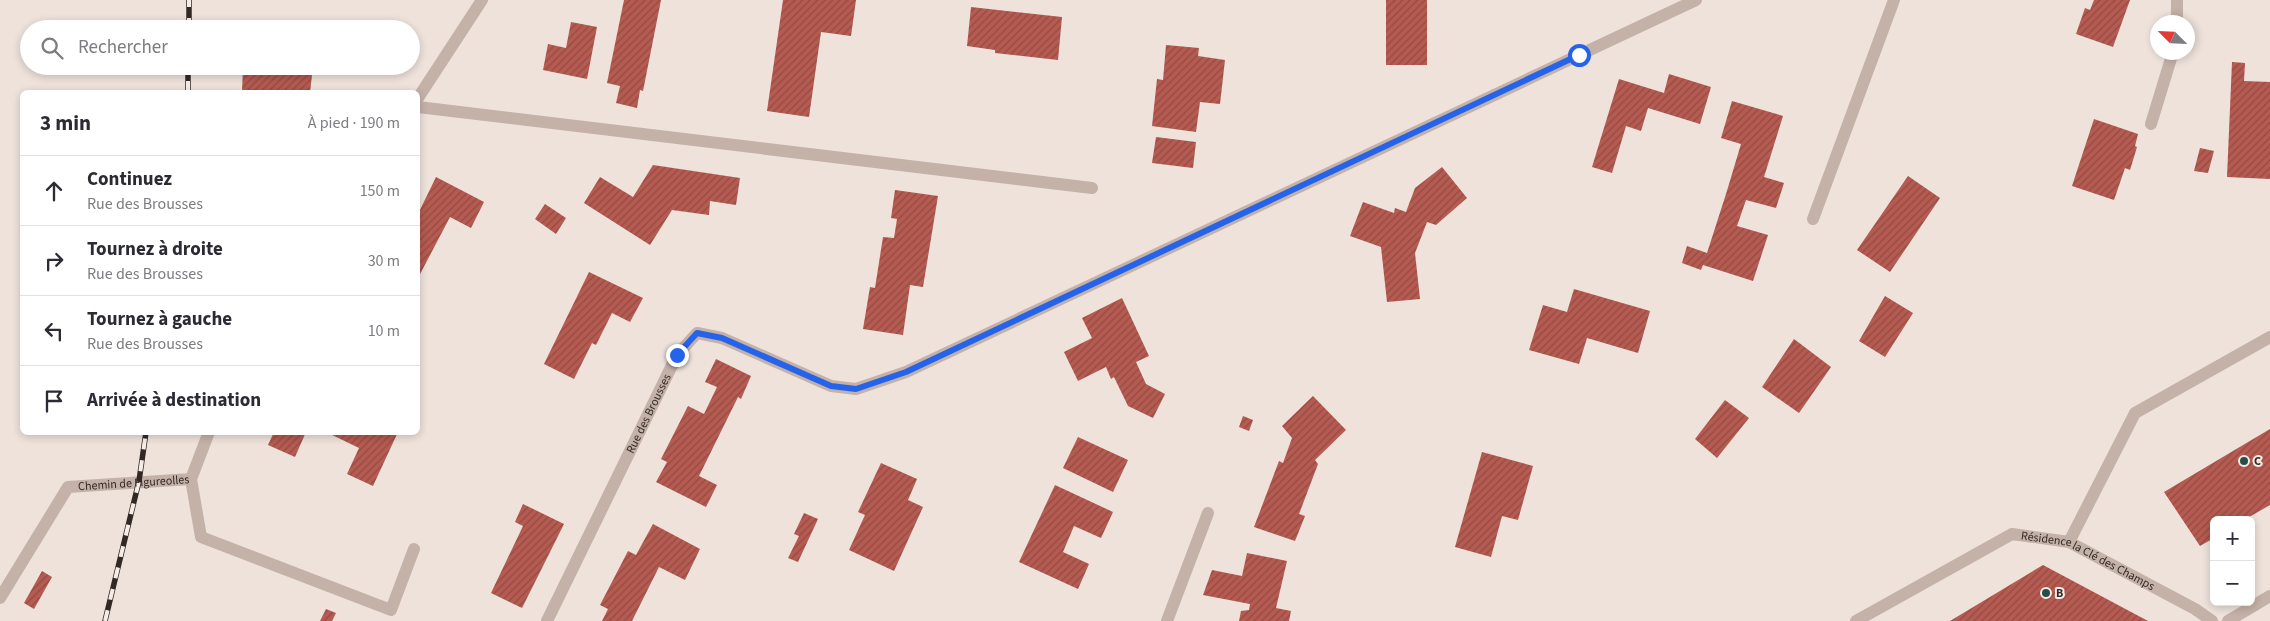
<!DOCTYPE html>
<html lang="fr">
<meta charset="utf-8">
<style>
:root{--surface:#fff;--page:#f7f7f7;--text:#2b2b33;--muted:#7c7c81;--line:#e1e1e2}
body{margin:0;font-family:"Source Sans 3",sans-serif;background:var(--page);color:var(--text)}
.controls{position:absolute;right:15px;bottom:15px;display:grid;overflow:hidden;border-radius:8px;box-shadow:0 2px 8px #0003}
.controls button{width:45px;height:45px;display:grid;place-items:center;padding:0;border:0;border-bottom:1px solid var(--line);background:var(--surface);color:var(--text);font:25px sans-serif}
.compass{position:absolute;left:2150px;top:15px;width:45px;height:45px;border-radius:50%;background:var(--surface);box-shadow:0 2px 8px #0003;rotate:294deg}
.stop{position:absolute;width:15px;height:15px;margin:-11px;border:4px solid #2563eb;border-radius:50%;background:#fff}
.stop.end{background:#2563eb;border-color:#fff;box-shadow:0 1px 5px #0008}
.list{margin:0;padding:0;list-style:none}
h2{display:flex;justify-content:space-between;align-items:center;height:65px;margin:0;padding:0 20px;font-size:21px}
h2 small{font-size:16px;font-weight:400;color:var(--muted)}
.list li{display:grid;grid-template-columns:32px 1fr auto;gap:15px;align-items:center;box-sizing:border-box;height:70px;padding:0 20px;border-top:1px solid var(--line)}
.list b{display:block;font-size:19px;white-space:nowrap}
.list p{margin:0;font-size:16px;white-space:nowrap;color:var(--muted)}
.list em{font-size:16px;font-style:normal;color:var(--muted)}
.icon{flex:none;width:28px;height:28px;fill:none;stroke:currentColor;stroke-width:2;stroke-linecap:round;stroke-linejoin:round}
.map{position:relative;flex:none;width:2270px;height:621px;overflow:hidden}
.search{position:absolute;background:var(--surface);box-shadow:0 2px 8px #0003;left:20px;top:20px;width:400px;height:55px;display:flex;align-items:center;gap:12px;box-sizing:border-box;padding:0 18px;border-radius:28px;color:var(--muted);font-size:19px}
.panel{position:absolute;background:var(--surface);box-shadow:0 2px 8px #0003;left:20px;top:90px;width:400px;height:345px;border-radius:8px}
.map>svg:first-child{display:block}
.building{fill:url(#building-hatch)}
.lines{fill:none;stroke-linecap:round;stroke-linejoin:round}
.street{stroke:#c4b1a8;stroke-width:12}
.rail-casing{stroke:#322927;stroke-width:5.5}
.rail{stroke:#f6ede6;stroke-width:4;stroke-dasharray:11;stroke-linecap:butt}
.route{stroke:#2563eb;stroke-width:6}
.poi-dot{fill:#234e4a;stroke:#f6ede6;stroke-width:2}
.labels{text-anchor:middle;dominant-baseline:central;stroke-width:4;stroke-linejoin:round;paint-order:stroke}
.street-label{font-size:12px;fill:#322927;stroke:#f6ede6}
.poi-label{font-size:12px;font-weight:bold;fill:#322927;stroke:#f6ede6;text-anchor:start}
</style>
<div class="map">
<svg width="2270" height="621" viewBox="0 0 2270 621">
<defs>
<pattern id="building-hatch" width="6" height="6" patternUnits="userSpaceOnUse" patternTransform="scale(1.25)"><rect width="6" height="6" fill="#b55b51"/><path d="M-1 1l2-2M0 6l6-6M5 7l2-2" fill="none" stroke="#944b43"/></pattern>
</defs>
<rect width="100%" height="100%" fill="#eee2db"/>
<g class="building">
<path d="M624,0H661L643,91L640,90L637,108L616,103L620,86L607,83Z"/>
<path d="M783,0H856L851,36L821,32L809,117L767,111Z"/>
<rect x="1386" y="0" width="41" height="65"/>
<path d="M2094,0H2130L2113,47L2076,34L2085,8L2090,10Z"/>
<path d="M971,7L1062,17L1058,60L995,53V50L967,46Z"/>
<path d="M571,22L597,27L587,79L543,70L548,44L566,48Z"/>
<path d="M1166,45L1199,48L1198,56L1225,60L1220,104L1200,102L1196,132L1152,126L1157,79L1163,80Z"/>
<path d="M2232,62L2245,63L2244,81L2270,82V179L2227,177Z"/>
<path d="M243,66L313,67L310,92H242Z"/>
<path d="M1669,74L1711,87L1700,124L1648,108L1641,131L1626,126L1612,173L1592,167L1619,79L1664,93Z"/>
<path d="M1732,101L1783,116L1764,177L1784,183L1776,208L1746,200L1737,226L1768,235L1753,281L1703,265L1701,270L1682,263L1687,246L1707,253L1726,194L1741,144L1721,138Z"/>
<path d="M2094,119L2138,134L2135,146L2137,147L2130,170L2125,168L2114,200L2072,186Z"/>
<path d="M1156,137L1196,142L1193,168L1152,163Z"/>
<path d="M2200,148L2214,151L2208,173L2194,171Z"/>
<path d="M653,165L740,178L736,205L710,201L709,215L672,210L650,245L584,203L600,177L633,197Z"/>
<path d="M1442,167L1467,198L1436,225L1427,222L1415,253L1420,299L1387,302L1381,247L1350,236L1363,202L1394,213L1395,208L1406,212L1415,188Z"/>
<path d="M1908,176L1940,198L1890,272L1857,250Z"/>
<path d="M436,177L484,202L471,228L450,217L418,278V214Z"/>
<path d="M895,190L938,196L923,287L910,285L903,335L863,329L870,287L875,288L883,237L894,238L897,219L891,218Z"/>
<path d="M545,204L566,218L556,234L535,219Z"/>
<path d="M589,272L643,298L630,322L612,313L596,345L592,343L574,379L544,364Z"/>
<path d="M1574,289L1650,311L1638,353L1587,338L1579,364L1529,350L1543,305L1567,312Z"/>
<path d="M1885,296L1913,313L1885,357L1859,341Z"/>
<path d="M1122,298L1149,356L1136,362L1146,384L1165,394L1153,418L1128,406L1114,377L1111,379L1106,367L1078,381L1064,352L1092,338L1082,318Z"/>
<path d="M1794,339L1831,367L1799,413L1762,387Z"/>
<path d="M716,359L751,376L741,399L738,397L699,476L717,485L706,507L656,482L667,462L661,459L688,406L704,414L717,387L705,382Z"/>
<path d="M1313,396L1346,430L1315,460L1318,464L1299,514L1305,516L1295,541L1254,527L1279,461L1283,463L1292,438L1282,426Z"/>
<path d="M1725,400L1749,418L1717,458L1695,439Z"/>
<path d="M1243,416L1253,420L1249,431L1239,427Z"/>
<path d="M2270,429V505L2244,520H2214V538L2200,546L2164,492Z"/>
<path d="M274,432H306L295,457L268,445Z"/>
<path d="M326,432H398L373,486L347,474L359,448Z"/>
<path d="M1078,437L1128,460L1113,492L1063,468Z"/>
<path d="M1482,452L1533,466L1518,520L1502,516L1491,557L1455,547Z"/>
<path d="M881,463L917,479L908,500L923,507L894,571L849,550L865,515L858,512Z"/>
<path d="M1055,485L1113,512L1101,538L1074,526L1063,552L1089,564L1078,589L1019,562Z"/>
<path d="M523,504L564,524L522,608L491,593L523,526L515,522Z"/>
<path d="M804,513L818,519L798,562L788,558L799,536L794,534Z"/>
<path d="M653,524L700,549L685,580L659,567L632,621H602L608,609L600,605L628,551L636,555Z"/>
<path d="M1247,553L1287,561L1276,608L1291,611L1289,621H1239L1241,611L1249,610L1250,604L1203,595L1212,570L1242,576Z"/>
<path d="M2043,565L2148,621H1950Z"/>
<path d="M42,571L52,577L34,609L24,603Z"/>
<path d="M326,609L336,613L332,621H320Z"/>
</g>
<g class="lines">
<g class="street">
<path d="M2177,0V22"/>
<path d="M418,98L482,0"/>
<path d="M418,107L1092,188"/>
<path d="M2151,124L2173,52"/>
<path d="M1813,219L1894,0"/>
<path d="M191,479L201,537L391,610L414,549"/>
<path d="M2069,542L2135,413L2270,337"/>
<path id="s1" d="M0,598L68,487L191,479L209,432"/>
<path id="s2" d="M547,621L677,355L697,333L722,338L831,386L856,389L906,372L1696,0"/>
<path d="M1167,621L1208,513"/>
<path id="s3" d="M1856,621L2012,534L2069,542L2195,609L2212,621"/>
<path d="M2228,621L2270,596"/>
</g>
<defs>
<g id="rail">
<path d="M189,29V0"/>
<path d="M188,92V66"/>
<path d="M105,621L139,481L146,432"/>
</g>
</defs>
<use href="#rail" class="rail-casing"/>
<use href="#rail" class="rail"/>
</g>
<g class="lines">
<path class="route" d="M677,355L697,333L722,338L831,386L856,389L906,372L1579,55"/>
</g>
<g class="poi-dot">
<circle cx="2244" cy="461" r="5"/>
<circle cx="2046" cy="593" r="5"/>
</g>
<g class="labels">
<g class="street-label">
<text stroke="none"><textPath href="#s2" startOffset="231">Rue des Brousses</textPath></text>
<text stroke="none"><textPath href="#s1" startOffset="196">Chemin de Figureolles</textPath></text>
<text stroke="none"><textPath href="#s3" startOffset="260">Résidence la Clé des Champs</textPath></text>
</g>
<g class="poi-label">
<text x="2254" y="461">C</text>
<text x="2056" y="593">B</text>
</g>
</g>
</svg>
<div class="controls">
<button>+</button>
<button>−</button>
</div>
<svg class="compass" viewBox="-18 -18 36 36"><path d="M0-13l5 13h-10z" fill="#e53935"/><path d="M0 13l5-13h-10z" fill="#7c7c81"/></svg>
<div class="stop" style="left:1579px;top:55px"></div>
<div class="stop end" style="left:677px;top:355px"></div>
<div class="search"><svg class="icon" aria-label="search" viewBox="0 0 24 24"><circle cx="10" cy="10" r="6"/><path d="M15 15l6 6"/></svg>Rechercher</div>
<section class="panel">
<h2>3 min<small>À pied · 190 m</small></h2>
<ul class="list">
<li><svg class="icon" aria-label="ahead" viewBox="0 0 24 24"><path d="M12 20V5M6 11l6-6 6 6"/></svg><div><b>Continuez</b><p>Rue des Brousses</p></div><em>150 m</em></li>
<li><svg class="icon" aria-label="right" viewBox="0 0 24 24"><path d="M7 20v-9h11M14 6l5 5-5 5"/></svg><div><b>Tournez à droite</b><p>Rue des Brousses</p></div><em>30 m</em></li>
<li><svg class="icon" aria-label="left" viewBox="0 0 24 24"><path d="M17 20v-9H6M10 6l-5 5 5 5"/></svg><div><b>Tournez à gauche</b><p>Rue des Brousses</p></div><em>10 m</em></li>
<li><svg class="icon" aria-label="arrive" viewBox="0 0 24 24"><path d="M6 21V4h12l-3 4 3 4H6"/></svg><div><b>Arrivée à destination</b></div></li>
</ul>
</section>
</div>
